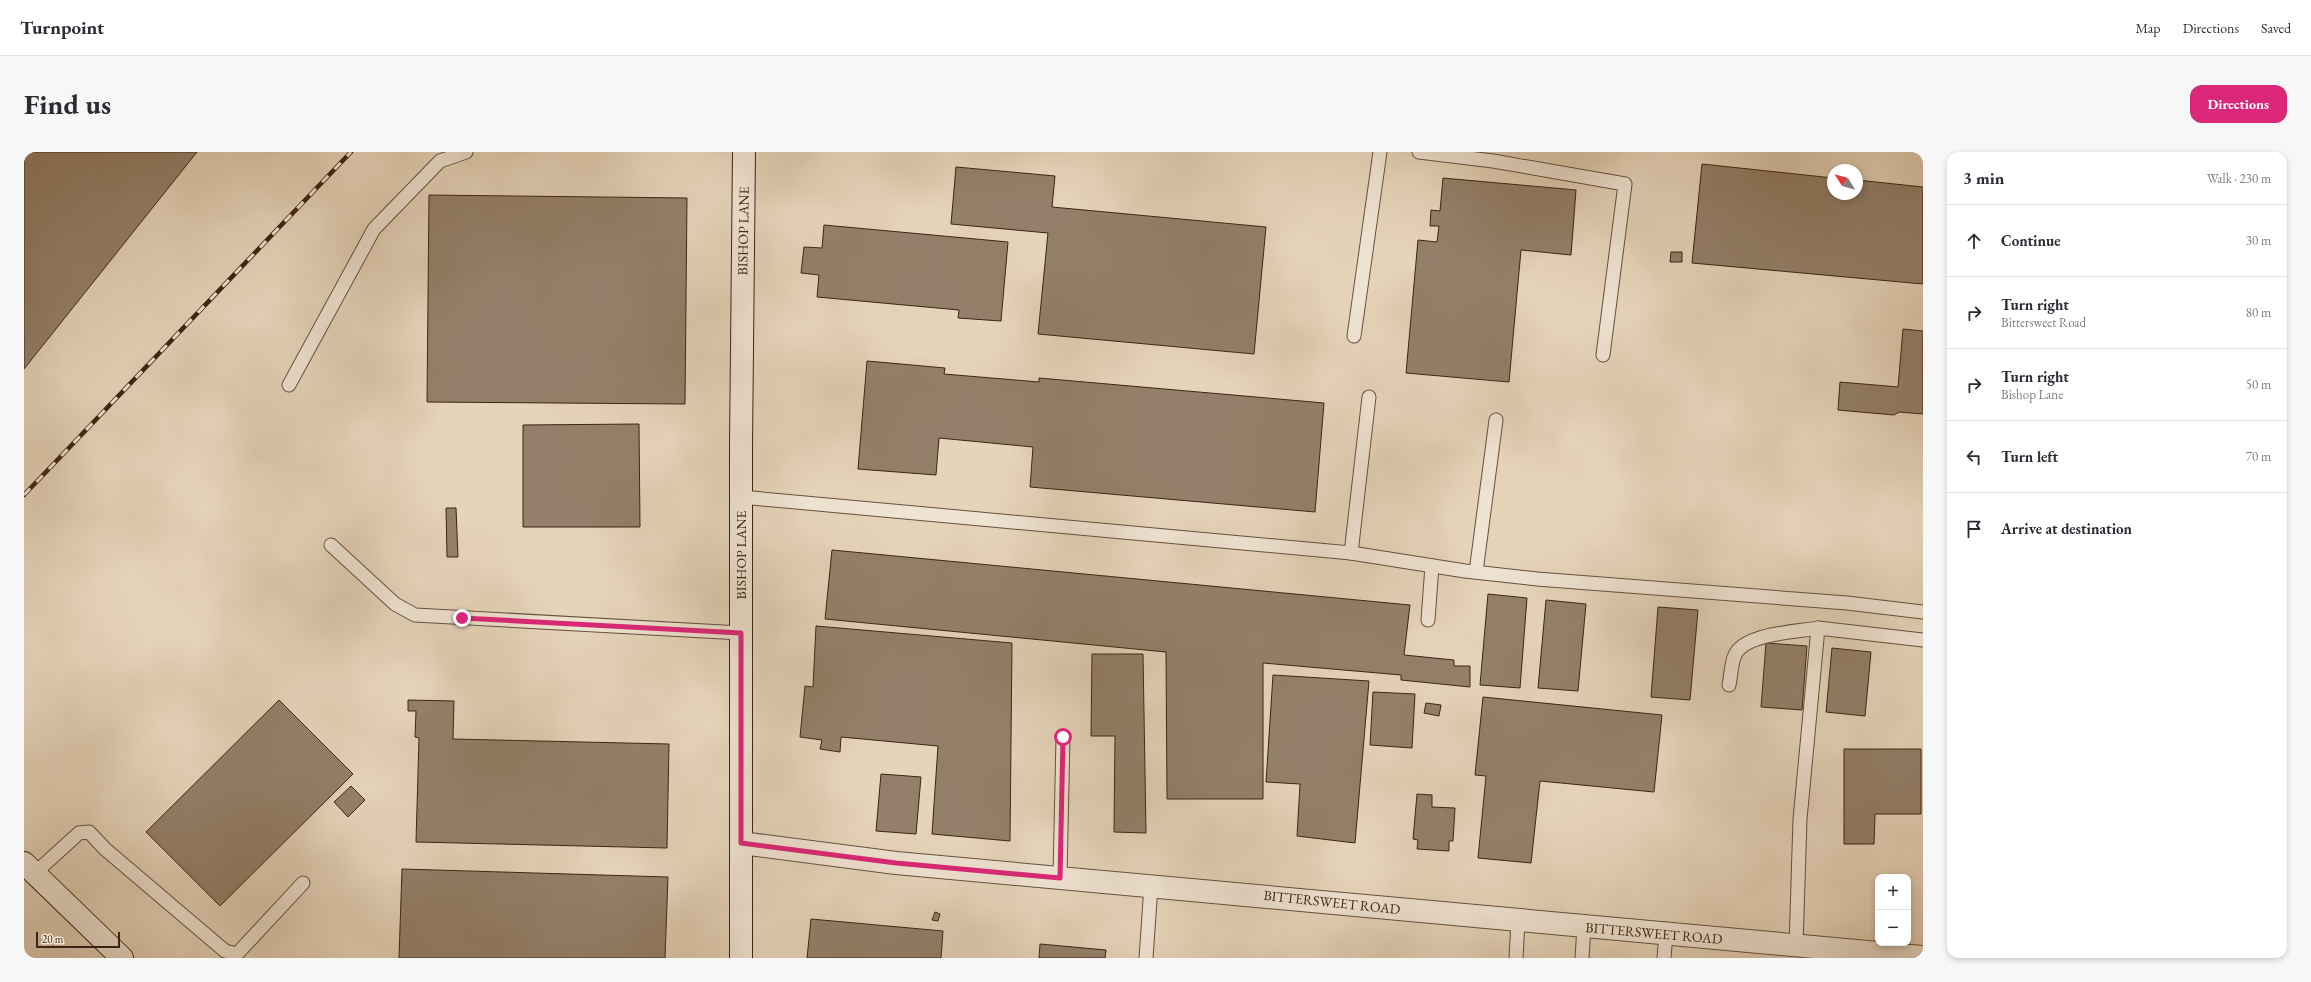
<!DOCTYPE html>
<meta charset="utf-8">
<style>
:root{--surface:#fff;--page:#f7f7f7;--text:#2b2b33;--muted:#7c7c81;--line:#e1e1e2;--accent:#db2777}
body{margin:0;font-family:"EB Garamond",serif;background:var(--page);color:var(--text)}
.controls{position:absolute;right:12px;bottom:12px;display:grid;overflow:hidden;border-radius:8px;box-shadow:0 2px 6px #0003}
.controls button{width:36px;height:36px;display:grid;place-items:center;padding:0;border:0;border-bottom:1px solid var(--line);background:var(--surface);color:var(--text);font:20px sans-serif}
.compass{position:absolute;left:1803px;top:12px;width:36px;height:36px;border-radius:50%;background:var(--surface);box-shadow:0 2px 6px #0003;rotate:307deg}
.scale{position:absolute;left:12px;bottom:10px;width:84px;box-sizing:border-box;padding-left:4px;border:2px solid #3c2414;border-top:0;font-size:11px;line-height:14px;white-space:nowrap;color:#3c2414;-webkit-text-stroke:3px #efe3d2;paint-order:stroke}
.stop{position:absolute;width:12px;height:12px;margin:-9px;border:3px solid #db2777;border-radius:50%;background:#fff}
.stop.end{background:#db2777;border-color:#fff;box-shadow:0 1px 4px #0008}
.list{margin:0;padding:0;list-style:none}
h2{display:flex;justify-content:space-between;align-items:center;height:52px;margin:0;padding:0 16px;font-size:17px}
h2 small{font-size:13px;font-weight:400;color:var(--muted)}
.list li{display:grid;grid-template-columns:26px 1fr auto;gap:12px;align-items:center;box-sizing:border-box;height:72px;padding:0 16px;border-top:1px solid var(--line)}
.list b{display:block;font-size:15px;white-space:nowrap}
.list p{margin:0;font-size:13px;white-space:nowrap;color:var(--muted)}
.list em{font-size:13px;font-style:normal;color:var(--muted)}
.icon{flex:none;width:22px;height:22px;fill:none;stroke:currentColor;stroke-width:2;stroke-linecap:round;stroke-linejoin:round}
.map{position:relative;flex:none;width:1899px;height:806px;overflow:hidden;border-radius:12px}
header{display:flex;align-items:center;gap:24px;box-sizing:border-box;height:56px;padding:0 20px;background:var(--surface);border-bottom:1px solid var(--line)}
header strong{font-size:19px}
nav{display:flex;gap:22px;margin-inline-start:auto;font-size:14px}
.intro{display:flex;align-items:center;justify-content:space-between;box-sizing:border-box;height:96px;padding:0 24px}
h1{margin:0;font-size:28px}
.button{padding:10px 18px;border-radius:12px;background:var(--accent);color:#fff;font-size:14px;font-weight:700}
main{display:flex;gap:24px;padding:0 24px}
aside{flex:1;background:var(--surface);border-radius:12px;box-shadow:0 2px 6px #0003}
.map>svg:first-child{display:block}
.building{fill:#94806a;stroke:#3c2414}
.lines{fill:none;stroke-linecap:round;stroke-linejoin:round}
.lane-casing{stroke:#66503e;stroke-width:15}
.street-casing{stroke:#66503e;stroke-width:24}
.secondary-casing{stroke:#3c2414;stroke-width:24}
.lane{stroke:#efe3d2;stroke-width:13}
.street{stroke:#efe3d2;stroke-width:22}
.secondary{stroke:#efe3d2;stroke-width:22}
.rail-casing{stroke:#3c2414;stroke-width:4.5}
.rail{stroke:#efe3d2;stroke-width:3;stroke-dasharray:9;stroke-linecap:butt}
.route{stroke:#db2777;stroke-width:5}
.labels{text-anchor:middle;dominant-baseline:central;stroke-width:3.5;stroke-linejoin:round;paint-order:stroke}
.street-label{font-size:14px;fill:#3c2414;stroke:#efe3d2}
</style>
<header>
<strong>Turnpoint</strong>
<nav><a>Map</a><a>Directions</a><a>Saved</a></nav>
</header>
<div class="intro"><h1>Find us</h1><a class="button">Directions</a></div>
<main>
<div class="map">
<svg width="1899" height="806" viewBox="0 0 1899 806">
<rect width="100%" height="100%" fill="#e6d4ba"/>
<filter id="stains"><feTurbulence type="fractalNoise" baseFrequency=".005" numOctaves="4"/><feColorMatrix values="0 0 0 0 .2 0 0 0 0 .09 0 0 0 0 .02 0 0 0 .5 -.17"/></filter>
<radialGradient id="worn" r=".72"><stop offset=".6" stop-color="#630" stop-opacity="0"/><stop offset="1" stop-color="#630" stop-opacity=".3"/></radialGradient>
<g class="building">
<path d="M0,0H173L0,217Z"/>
<path d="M1678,12L1809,26V42H1833V28L1899,35V132L1668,111Z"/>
<path d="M932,15L1031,24L1028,55L1242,75L1230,202L1014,182L1024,81L927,72Z"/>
<path d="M1419,26L1552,38L1547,103L1497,98L1485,230L1382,221L1394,88L1413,90L1415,74H1406L1407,58L1416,59Z"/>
<path d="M405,43L663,46L661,252L403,250Z"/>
<path d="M800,73L984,90L977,169L934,166L935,158L793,145L795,123L777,121L780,95L798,96Z"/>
<path d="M1647,100H1658V110H1646Z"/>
<path d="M1879,177L1899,179V262L1875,260L1870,263L1814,258L1816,230L1874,235Z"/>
<path d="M843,209L921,216L920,222L1015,230V226L1300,251L1291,360L1006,335L1009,295L915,286L912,323L834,317Z"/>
<path d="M615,272L616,375H499V273Z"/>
<path d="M422,356H432L434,405H423Z"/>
<path d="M808,398L1386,453L1380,503L1430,508V514H1446V535L1377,528V523L1239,511V647H1143L1142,500L801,467Z"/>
<path d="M1464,442L1503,446L1496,536L1456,533Z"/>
<path d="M1522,448L1562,452L1554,539L1514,536Z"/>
<path d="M1634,455L1674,458L1666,548L1627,545Z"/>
<path d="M792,474L988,491L986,689L908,682L914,594L817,585L816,600L796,597L798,588L776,585L781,534L789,535Z"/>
<path d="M1742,491L1783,494L1778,558L1737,555Z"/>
<path d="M1808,496L1847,500L1841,564L1802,560Z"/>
<path d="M1068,502H1119L1122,681L1090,680L1091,584H1067Z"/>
<path d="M1249,523L1345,529L1331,691L1273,684L1276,632L1242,630Z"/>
<path d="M1349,540L1391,542L1388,596L1346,593Z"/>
<path d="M1459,545L1638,563L1630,640L1516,629L1507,711L1454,706L1462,624L1451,623Z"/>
<path d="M255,548L329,622L196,754L122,680Z"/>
<path d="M384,548L430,549L429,587L645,592L643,696L392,690L395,586L391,585L392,559H384Z"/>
<path d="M1402,551L1417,553L1415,564L1400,561Z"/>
<path d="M1820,597H1897V662H1851L1850,692H1820Z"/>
<path d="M857,622L897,625L892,682L852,679Z"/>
<path d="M327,634L341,648L324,665L310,650Z"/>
<path d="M1393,642L1408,643V655L1431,656L1429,689H1425V699L1393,697L1394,688L1389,687Z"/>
<path d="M378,717L644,725L641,806H375Z"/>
<path d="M911,760L916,762L914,769L908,768Z"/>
<path d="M787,767L919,779L917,806H783Z"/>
<path d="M1016,792L1082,798L1081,806H1015Z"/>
</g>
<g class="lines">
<defs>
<g id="lane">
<path d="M1395,0L1469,9L1601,32L1579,203"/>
<path d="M1330,184L1356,0"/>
<path d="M265,233L350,77L416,9L442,0"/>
<path d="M717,345L1327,401L1441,419L1513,427L1823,451L1899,460"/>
<path d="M307,393L371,452L391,463L717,481"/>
<path d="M1327,401L1345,245"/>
<path d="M1452,420L1472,268"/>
<path d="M1404,468L1408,414"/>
<path d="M1705,533C1707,524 1707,511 1711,503C1721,481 1773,480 1794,476"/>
<path d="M11,721L55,681L65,680L81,697L201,799L213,802L279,731"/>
<path d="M1036,726L1039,585"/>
<path d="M1772,794L1776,667L1794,476L1899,488"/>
<path d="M1122,806L1127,734"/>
<path d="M1492,806L1494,769"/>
<path d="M1558,806L1560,775"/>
<path d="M1640,806L1642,782"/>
</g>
<path id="street" d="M717,691L872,711L1899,805"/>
<g id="secondary">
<path d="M0,711L98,806"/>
<path d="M717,806V294L720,0"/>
</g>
</defs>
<use href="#lane" class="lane-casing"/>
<use href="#street" class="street-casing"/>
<use href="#secondary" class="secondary-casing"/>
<use href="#lane" class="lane"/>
<use href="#street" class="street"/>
<use href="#secondary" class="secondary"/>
<defs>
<path id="rail" d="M0,343L327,0"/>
</defs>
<use href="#rail" class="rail-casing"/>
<use href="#rail" class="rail"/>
</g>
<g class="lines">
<path class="route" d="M438,466L717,481V691L872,711L1036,726L1039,585"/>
</g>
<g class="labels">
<g class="street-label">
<text transform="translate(719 79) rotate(-89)">BISHOP LANE</text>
<text transform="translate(717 403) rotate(-90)">BISHOP LANE</text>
<text transform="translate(1308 750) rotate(6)">BITTERSWEET ROAD</text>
<text transform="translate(1630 781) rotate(5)">BITTERSWEET ROAD</text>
</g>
</g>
<rect width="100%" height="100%" filter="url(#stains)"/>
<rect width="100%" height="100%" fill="url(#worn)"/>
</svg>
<div class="controls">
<button>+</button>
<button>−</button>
</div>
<svg class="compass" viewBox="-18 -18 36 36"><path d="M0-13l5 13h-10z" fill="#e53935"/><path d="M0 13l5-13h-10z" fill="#7c7c81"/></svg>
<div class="scale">20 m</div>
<div class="stop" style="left:1039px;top:585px"></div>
<div class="stop end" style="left:438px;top:466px"></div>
</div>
<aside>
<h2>3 min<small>Walk · 230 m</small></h2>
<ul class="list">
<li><svg class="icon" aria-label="ahead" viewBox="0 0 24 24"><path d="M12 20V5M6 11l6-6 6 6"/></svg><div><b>Continue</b></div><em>30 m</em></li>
<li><svg class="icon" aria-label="right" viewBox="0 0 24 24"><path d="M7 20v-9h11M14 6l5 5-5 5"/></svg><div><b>Turn right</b><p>Bittersweet Road</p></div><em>80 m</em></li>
<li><svg class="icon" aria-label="right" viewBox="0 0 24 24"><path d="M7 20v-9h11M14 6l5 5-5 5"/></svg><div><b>Turn right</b><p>Bishop Lane</p></div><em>50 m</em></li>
<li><svg class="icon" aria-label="left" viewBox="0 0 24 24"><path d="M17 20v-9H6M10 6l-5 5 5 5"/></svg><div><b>Turn left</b></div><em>70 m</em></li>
<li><svg class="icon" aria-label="arrive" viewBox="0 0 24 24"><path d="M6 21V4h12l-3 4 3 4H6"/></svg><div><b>Arrive at destination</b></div></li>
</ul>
</aside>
</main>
